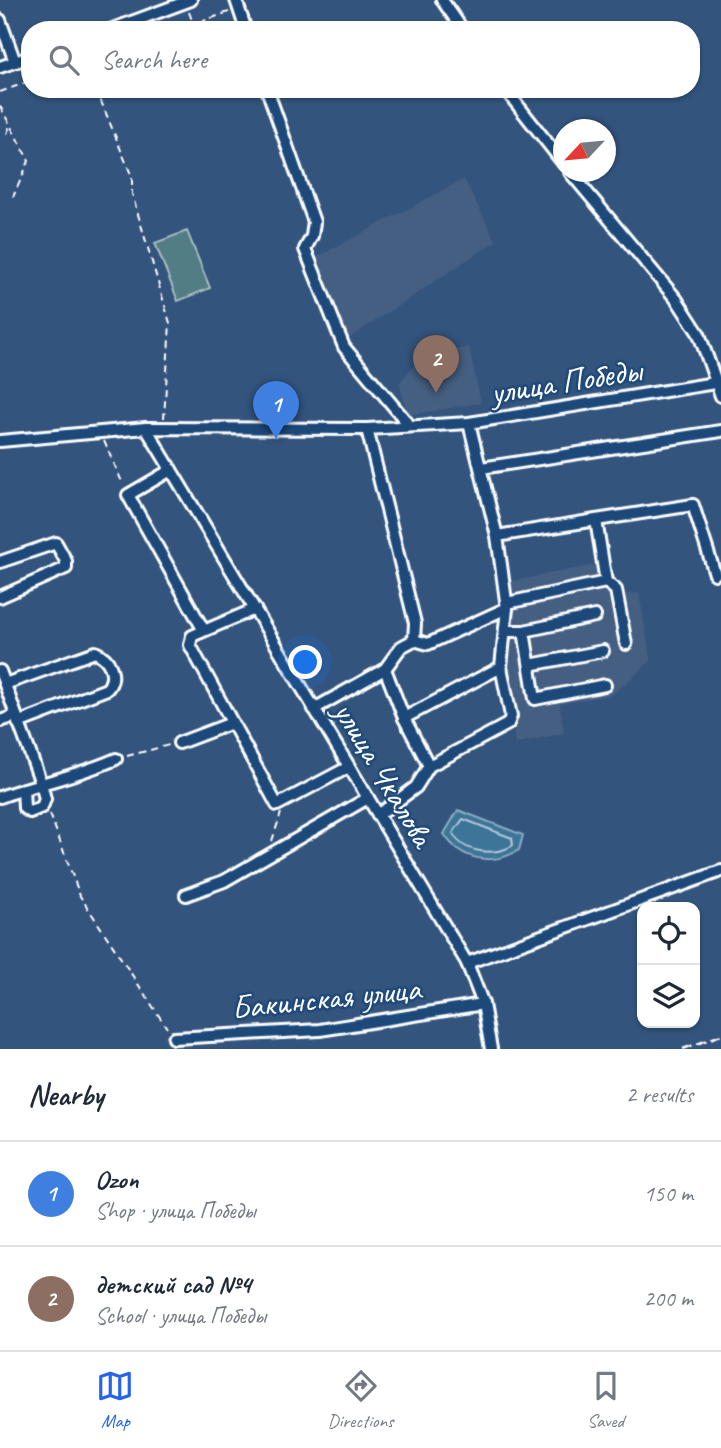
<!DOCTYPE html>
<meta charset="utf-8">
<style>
:root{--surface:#fff;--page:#f2f2f3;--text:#1f2937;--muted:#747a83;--line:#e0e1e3;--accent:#2563eb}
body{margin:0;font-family:Caveat,sans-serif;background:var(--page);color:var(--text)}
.controls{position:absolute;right:21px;bottom:21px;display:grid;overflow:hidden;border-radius:14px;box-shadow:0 2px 5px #0004}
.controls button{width:63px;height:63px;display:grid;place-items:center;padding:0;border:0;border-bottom:2px solid var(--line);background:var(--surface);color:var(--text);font:35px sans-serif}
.compass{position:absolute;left:553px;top:119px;width:63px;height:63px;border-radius:50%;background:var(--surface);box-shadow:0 2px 5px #0004;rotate:244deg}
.you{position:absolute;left:306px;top:663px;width:24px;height:24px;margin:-18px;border:5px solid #fff;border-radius:50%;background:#1a73e8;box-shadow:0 0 0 10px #1a73e833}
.badge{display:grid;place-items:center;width:46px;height:46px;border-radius:50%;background:var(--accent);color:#fff;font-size:23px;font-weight:700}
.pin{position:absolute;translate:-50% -58px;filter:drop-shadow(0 2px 4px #0008)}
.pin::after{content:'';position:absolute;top:37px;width:24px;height:21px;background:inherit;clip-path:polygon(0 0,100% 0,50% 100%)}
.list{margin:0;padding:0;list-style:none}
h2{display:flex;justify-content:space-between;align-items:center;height:91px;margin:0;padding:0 28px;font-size:30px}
h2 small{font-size:23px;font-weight:400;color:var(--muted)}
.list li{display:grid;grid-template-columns:46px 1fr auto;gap:21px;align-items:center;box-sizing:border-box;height:105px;padding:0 28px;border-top:2px solid var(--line)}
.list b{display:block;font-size:26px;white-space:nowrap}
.list p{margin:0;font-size:23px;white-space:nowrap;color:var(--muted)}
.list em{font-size:23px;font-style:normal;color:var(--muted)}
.icon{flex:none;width:38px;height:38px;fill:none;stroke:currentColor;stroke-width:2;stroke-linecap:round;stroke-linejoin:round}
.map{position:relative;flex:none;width:721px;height:1049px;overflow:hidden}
.search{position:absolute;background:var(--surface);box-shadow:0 2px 5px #0004;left:21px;right:21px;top:21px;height:77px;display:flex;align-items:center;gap:18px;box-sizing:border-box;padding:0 24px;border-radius:28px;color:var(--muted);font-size:26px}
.sheet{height:301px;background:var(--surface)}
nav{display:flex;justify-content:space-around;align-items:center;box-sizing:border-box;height:98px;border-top:2px solid var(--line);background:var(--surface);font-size:19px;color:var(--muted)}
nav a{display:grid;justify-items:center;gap:4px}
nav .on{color:var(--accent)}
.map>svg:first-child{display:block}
.built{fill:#455e82}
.green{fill:#527d84;stroke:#a8bec2;stroke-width:2}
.water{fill:#3e7599;stroke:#8bacc2;stroke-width:2}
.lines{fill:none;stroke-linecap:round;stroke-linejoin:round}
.shore{stroke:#b2c8d6;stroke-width:2}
.minor-casing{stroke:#fff;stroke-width:16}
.path{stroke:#fff;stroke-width:2;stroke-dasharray:7 5;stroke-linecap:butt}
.minor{stroke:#1f4a7a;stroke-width:10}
.rail{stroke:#fff;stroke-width:2.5;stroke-dasharray:10 5;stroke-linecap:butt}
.labels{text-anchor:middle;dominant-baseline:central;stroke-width:5;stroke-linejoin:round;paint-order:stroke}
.street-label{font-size:33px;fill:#fff;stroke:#1f4a7a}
</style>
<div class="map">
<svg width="721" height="1049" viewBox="0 0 721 1049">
<rect width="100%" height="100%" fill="#33547d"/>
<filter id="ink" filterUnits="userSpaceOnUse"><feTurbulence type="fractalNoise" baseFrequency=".0143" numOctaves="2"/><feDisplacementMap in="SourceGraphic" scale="14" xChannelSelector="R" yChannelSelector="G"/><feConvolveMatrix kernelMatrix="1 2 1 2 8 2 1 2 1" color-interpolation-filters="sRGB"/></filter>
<g filter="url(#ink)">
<g class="built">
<path d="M464,179L496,241L348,339L317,257Z"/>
<path d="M469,347L481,403L408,415L399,383L411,369L424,355Z"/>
<path d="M600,564L614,595L639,593L651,661L612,695L560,704L564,733L515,744L504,640L503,583Z"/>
</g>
<path class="green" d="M187,231L210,288L178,301L155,243Z"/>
<path class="water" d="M458,810L523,835L519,850C493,866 461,861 444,834Z"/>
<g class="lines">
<path class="shore" d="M463,819L512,838L513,845C497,857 461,853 453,833Z"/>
<defs>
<g id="minor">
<path d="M236,0L246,30"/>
<path d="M442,0L463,30"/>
<path d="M0,20L15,62"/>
<path d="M110,30L191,0"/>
<path d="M0,67L30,57"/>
<path d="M267,89L314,222L312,236L305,249L344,347L410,426"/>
<path d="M505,89L564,164"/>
<path d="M570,172L677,300L699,334L721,396"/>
<path d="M146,428L467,963L483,1004L491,1049"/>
<path d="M0,441L146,428L367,429L469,423L721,382"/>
<path d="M481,468L721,431"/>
<path d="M171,470L128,495L203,629"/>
<path d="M596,520L693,505L715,574"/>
<path d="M497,536L596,520L606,582L507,603"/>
<path d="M0,562L56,543L66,561V568L0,597"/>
<path d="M606,582L616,590L626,644"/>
<path d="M255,609L192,636L190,645L277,805L349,767"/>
<path d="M507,631H524L595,616"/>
<path d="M524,631L535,699L605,685"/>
<path d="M414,640L428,644L507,608L497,536L469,423"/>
<path d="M530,665L603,651"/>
<path d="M501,667L404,718L429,766L508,724L511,716L501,667L507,608"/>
<path d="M385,669L404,718"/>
<path d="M0,671L41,783L45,799L42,807L30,812L24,808L23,789"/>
<path d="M5,684L95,652C110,658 118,676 107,689L18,723"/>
<path d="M314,709L385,669L401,647L414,640L415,623L367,429"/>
<path d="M0,721L16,716"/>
<path d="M179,743L232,723"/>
<path d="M0,797C39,783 78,776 116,759"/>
<path d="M378,815L416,787L429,766"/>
<path d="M186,895L224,881L368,798"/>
<path d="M467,963L721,871"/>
<path d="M174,1038L320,1030L483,1004"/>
</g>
</defs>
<use href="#minor" class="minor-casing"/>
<g class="path">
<path d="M189,12L193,23"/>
<path d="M177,30L229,12"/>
<path d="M96,89L132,177V194L170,323L164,418"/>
<path d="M0,92L30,81"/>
<path d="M0,106L29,161L13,197"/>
<path d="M7,134L10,125"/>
<path d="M104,441L123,484"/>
<path d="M127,756L169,745"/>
<path d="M50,814L80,896L167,1028"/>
<path d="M272,841L281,813"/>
</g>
<use href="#minor" class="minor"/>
<path class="rail" d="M683,1049L721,1035"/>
</g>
</g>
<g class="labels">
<g class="street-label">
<text transform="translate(566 381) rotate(-9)">улица Победы</text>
<text transform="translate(384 774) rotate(59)">улица Чкалова</text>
<text transform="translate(326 998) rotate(-6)">Бакинская улица</text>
</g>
</g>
</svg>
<div class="controls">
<button><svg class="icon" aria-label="locate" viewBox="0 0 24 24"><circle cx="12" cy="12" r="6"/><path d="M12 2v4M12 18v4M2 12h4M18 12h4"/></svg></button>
<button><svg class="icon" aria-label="layers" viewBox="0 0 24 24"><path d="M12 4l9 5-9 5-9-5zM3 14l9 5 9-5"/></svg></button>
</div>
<svg class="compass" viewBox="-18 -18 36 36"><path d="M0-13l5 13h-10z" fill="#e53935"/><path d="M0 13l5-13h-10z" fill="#747a83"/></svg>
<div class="you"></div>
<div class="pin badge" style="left:276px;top:439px;background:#3f7fe0">1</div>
<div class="pin badge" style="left:436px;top:393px;background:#8d6e63">2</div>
<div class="search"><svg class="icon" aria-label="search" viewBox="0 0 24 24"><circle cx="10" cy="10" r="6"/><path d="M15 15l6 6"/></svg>Search here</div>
</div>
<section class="sheet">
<h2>Nearby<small>2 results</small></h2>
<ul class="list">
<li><span class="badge" style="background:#3f7fe0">1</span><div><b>Ozon</b><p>Shop · улица Победы</p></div><em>150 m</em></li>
<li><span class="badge" style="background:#8d6e63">2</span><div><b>детский сад №4</b><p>School · улица Победы</p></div><em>200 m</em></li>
</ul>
</section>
<nav>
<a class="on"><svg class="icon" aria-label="map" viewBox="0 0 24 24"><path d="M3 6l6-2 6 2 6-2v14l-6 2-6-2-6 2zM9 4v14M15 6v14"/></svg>Map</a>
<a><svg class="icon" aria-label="directions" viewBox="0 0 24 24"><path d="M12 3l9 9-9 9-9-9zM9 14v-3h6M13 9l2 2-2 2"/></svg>Directions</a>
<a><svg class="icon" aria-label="saved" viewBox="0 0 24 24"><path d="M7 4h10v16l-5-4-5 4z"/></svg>Saved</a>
</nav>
